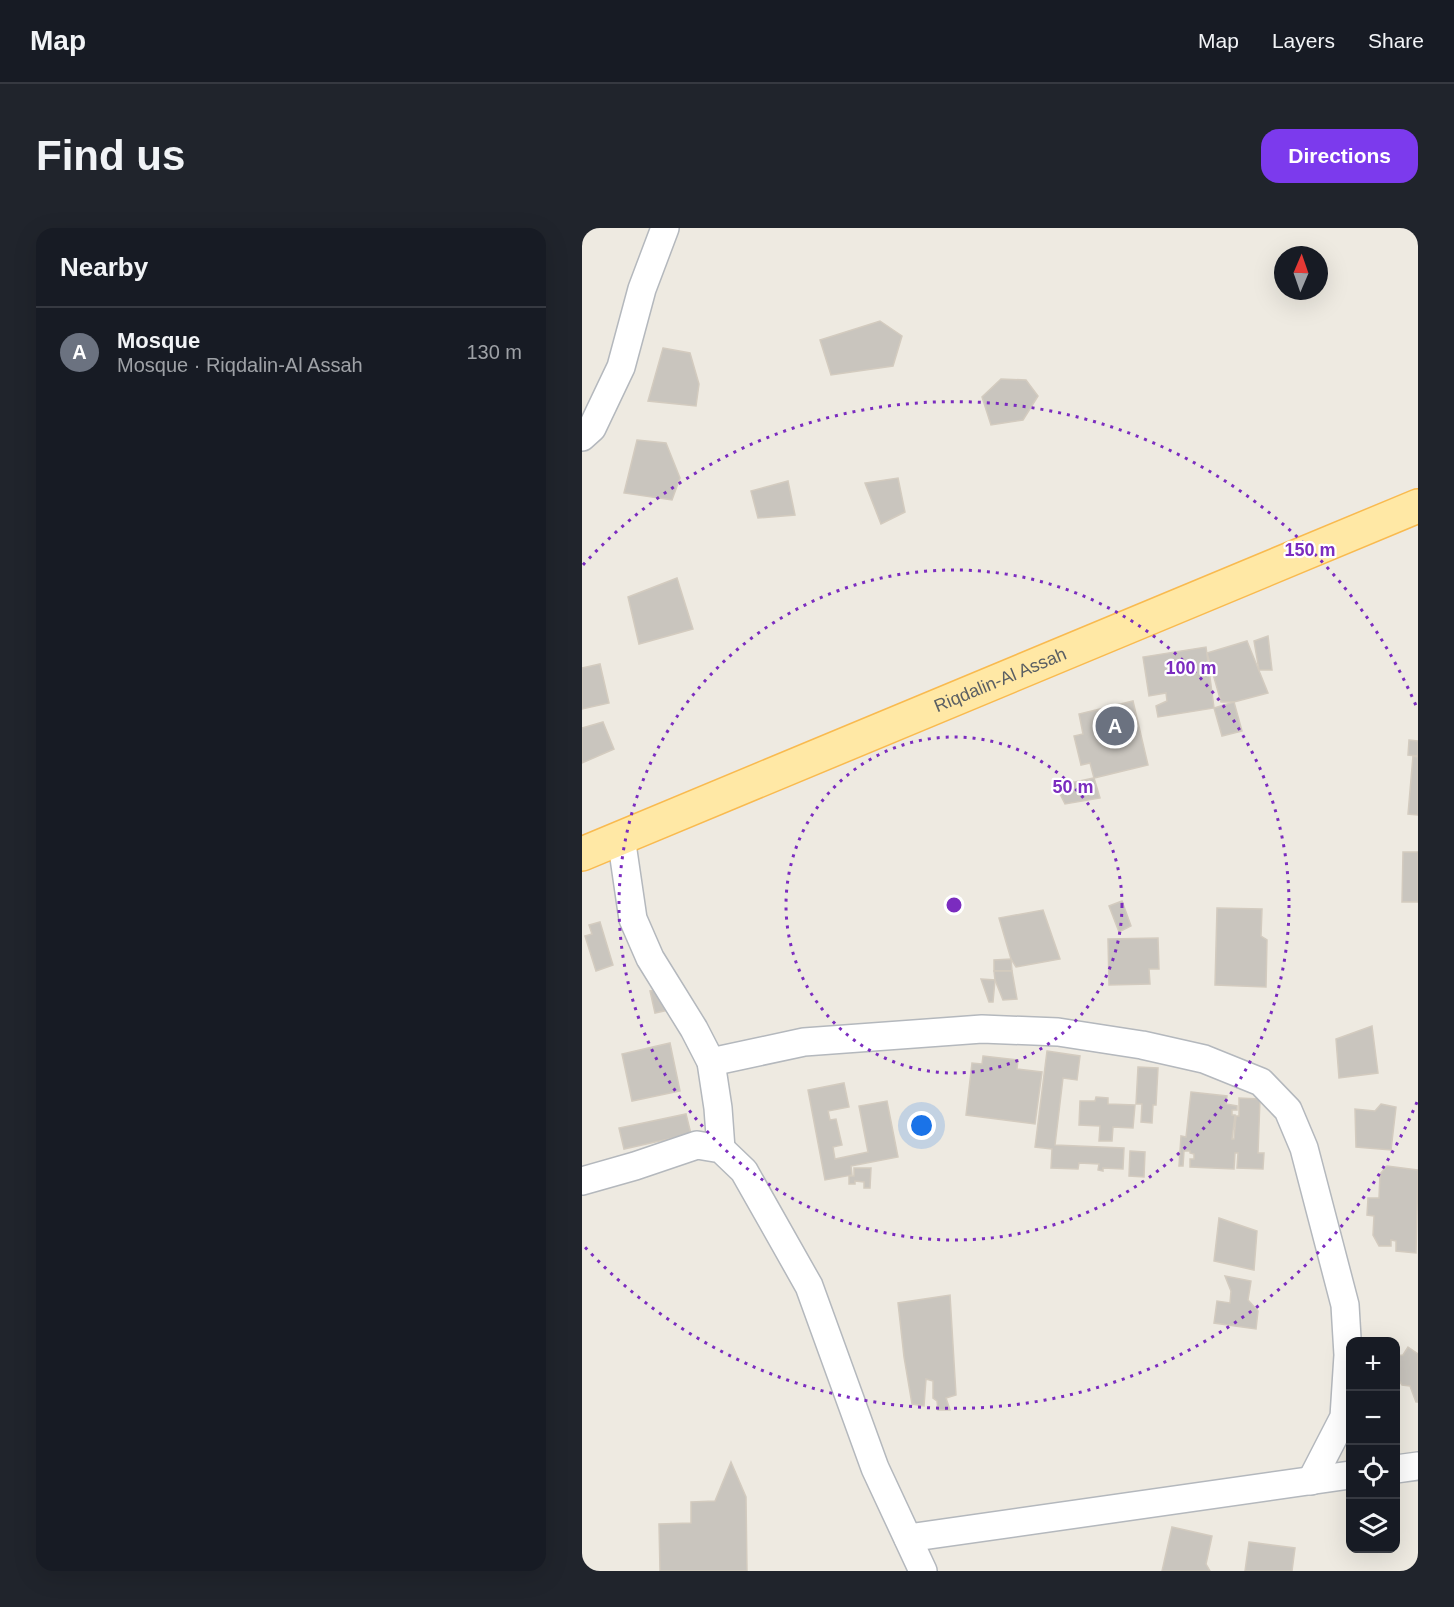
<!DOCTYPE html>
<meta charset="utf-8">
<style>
:root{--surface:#171b24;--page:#20242c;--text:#f1f3f6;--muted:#9ea1a6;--line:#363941;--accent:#7c3aed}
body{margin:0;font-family:Arial,sans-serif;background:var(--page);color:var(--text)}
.controls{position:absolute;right:18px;bottom:18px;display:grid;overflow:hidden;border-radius:12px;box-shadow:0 6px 24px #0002}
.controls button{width:54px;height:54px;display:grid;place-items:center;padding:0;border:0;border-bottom:2px solid var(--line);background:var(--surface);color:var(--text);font:30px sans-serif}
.compass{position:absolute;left:692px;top:18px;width:54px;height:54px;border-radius:50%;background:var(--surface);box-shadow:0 6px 24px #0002;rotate:2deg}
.you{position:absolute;left:340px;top:898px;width:21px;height:21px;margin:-15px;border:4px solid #fff;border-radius:50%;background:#1a73e8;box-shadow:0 0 0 9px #1a73e833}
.badge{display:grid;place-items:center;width:39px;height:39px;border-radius:50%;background:var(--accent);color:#fff;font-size:20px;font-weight:700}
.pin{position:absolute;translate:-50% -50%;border:3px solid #fff;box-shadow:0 2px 6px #0006}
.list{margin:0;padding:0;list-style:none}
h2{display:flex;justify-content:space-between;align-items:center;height:78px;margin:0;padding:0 24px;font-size:26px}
h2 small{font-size:20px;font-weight:400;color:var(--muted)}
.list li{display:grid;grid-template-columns:39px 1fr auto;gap:18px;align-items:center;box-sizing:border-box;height:90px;padding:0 24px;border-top:2px solid var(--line)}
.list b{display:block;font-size:22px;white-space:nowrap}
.list p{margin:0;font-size:20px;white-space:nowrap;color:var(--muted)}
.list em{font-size:20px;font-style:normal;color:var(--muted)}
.icon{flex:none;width:33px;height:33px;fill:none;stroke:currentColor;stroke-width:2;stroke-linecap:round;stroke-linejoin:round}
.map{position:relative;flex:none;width:836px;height:1343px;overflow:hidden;border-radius:18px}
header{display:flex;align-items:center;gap:36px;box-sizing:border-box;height:84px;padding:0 30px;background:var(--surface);border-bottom:2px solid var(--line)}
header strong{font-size:28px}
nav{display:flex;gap:33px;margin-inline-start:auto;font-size:21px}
.intro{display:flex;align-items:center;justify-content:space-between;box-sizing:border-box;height:144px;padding:0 36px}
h1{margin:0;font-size:42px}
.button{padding:15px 27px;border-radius:18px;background:var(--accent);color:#fff;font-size:21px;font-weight:700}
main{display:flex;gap:36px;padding:0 36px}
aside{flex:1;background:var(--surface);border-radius:18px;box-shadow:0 6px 24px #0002}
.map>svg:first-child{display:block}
.building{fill:#c9c5be;stroke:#d3cbbf;stroke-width:1.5}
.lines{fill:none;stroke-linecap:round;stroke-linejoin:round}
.minor-casing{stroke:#b4b8bd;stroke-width:30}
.primary-casing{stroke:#f9ba4f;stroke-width:36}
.minor{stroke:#fff;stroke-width:27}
.primary{stroke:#ffe8a5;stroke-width:33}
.ring{fill:none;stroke:#7b2cbf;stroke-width:3;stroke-dasharray:3 6}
.labels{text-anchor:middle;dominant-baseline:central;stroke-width:4.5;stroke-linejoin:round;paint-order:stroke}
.street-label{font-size:18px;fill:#5a5f63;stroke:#fff}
.centre{fill:#7b2cbf;stroke:#fff;stroke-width:3}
.ring-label{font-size:18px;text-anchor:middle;font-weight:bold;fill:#7b2cbf;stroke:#fff;stroke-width:4.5;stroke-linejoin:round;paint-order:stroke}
</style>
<header>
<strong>Map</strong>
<nav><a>Map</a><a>Layers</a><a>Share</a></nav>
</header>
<div class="intro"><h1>Find us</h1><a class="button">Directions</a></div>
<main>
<aside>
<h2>Nearby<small></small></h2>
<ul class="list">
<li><span class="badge" style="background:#6b7280">A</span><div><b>Mosque</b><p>Mosque · Riqdalin-Al Assah</p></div><em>130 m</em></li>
</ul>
</aside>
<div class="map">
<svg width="836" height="1343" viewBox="0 0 836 1343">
<rect width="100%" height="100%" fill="#eeeae1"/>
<g class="building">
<path d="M298,93L320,108L311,138L249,147L238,112Z"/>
<path d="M81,120L108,125L117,156L114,178L66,173Z"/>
<path d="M419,151L444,152L456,168L441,192L409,197L400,169Z"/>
<path d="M55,212L84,215L98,250L90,272L42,265Z"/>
<path d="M316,250L323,284L299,296L283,255Z"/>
<path d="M206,253L213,287L176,290L169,263Z"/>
<path d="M95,350L111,401L57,416L46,369Z"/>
<path d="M686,408L690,442H677L672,413Z"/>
<path d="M665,413L686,465L652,474H639L625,425Z"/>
<path d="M624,419L632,480L576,489L574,478L585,473L584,465L567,468L561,429Z"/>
<path d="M18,436L27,475L0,481V440Z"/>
<path d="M551,473L566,537L512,550L508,535L499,537L492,508L501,506L497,486Z"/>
<path d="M652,474L660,503L640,508L632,480Z"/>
<path d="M21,494L32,521L0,535V500Z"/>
<path d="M827,512L836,513V528L826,527Z"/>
<path d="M831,528L836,529V587L826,586Z"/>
<path d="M512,550L518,570L483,576L474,558Z"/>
<path d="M821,624H836V674H820Z"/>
<path d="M540,673L549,698L537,704L527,678Z"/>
<path d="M635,680L680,681L679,708L685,712L684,759L633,757Z"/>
<path d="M461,682L478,731L434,739L429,731L417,690Z"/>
<path d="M18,694L31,737L14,743L3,708L10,706L7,697Z"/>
<path d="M576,710L577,741H567L568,756L527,757L526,711Z"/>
<path d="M429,731L430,743H412V732Z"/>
<path d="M412,743H430L435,771L421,772L413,752Z"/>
<path d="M399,751L413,752L411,774H407Z"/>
<path d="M82,761L87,782L73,785L68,763Z"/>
<path d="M790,798L796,845L757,850L754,811Z"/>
<path d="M88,815L98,863L50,873L40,826Z"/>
<path d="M465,823L498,828L495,852L481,850L473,917L542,920L541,941L521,940V943L516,942L517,936L497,935L496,941L469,940L470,921L453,919Z"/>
<path d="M401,828L436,832L435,841L460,844L453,896L384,887L390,835L400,836Z"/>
<path d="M556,839L576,840L574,877H571L570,895L559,894L560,876H554Z"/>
<path d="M262,855L267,879L246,883L248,892L254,891L260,917L251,919L253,931L286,924L277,878L305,873L316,929L269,938L270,947L243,952L226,862Z"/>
<path d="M609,864L645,868L644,876L655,878V882H650V887H653L650,911H652L654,888H657V870L678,871L676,925H682L681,941L655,940L656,925H653L652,941L608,939V931H612V926L608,925V923H602L601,938H597L599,908L604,909Z"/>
<path d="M514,869L526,870V876L553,877L551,900L531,899L530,913H517L518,898L497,897L498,873H513Z"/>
<path d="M799,876L814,879L809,922L774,919L773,881L793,883Z"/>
<path d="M104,886L109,906L42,921L37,900Z"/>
<path d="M548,923L563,924L562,949L547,948Z"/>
<path d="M805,938L836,942L834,1025L814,1023V1013L809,1012V1018H797L791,1007L792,988L785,987L786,970H797L798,946Z"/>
<path d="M272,940H289L288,960H282V954L273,953V956H267V948H272Z"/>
<path d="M637,990L675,1003L672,1042L632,1033Z"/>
<path d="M643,1048L669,1053L666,1072L676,1083L674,1101L632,1095L635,1073L648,1075L649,1063Z"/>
<path d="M368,1067L374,1167L364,1170L368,1182H356L355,1173L351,1170V1153L344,1151L342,1178L330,1176L322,1129L316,1075Z"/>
<path d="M826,1119L836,1126V1174H834L828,1158L820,1157L814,1148V1128L821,1127Z"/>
<path d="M149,1234L164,1269L165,1343H78L77,1296L109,1295V1274L133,1273Z"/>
<path d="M590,1299L630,1308L624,1336L628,1343H580Z"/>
<path d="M667,1314L713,1320L710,1343H663Z"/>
</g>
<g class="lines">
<defs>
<g id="minor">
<path d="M0,209L10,200L39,139L60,61L83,0"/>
<path d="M39,609L51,691L68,730L112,801L129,834L136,880L139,921"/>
<path d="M129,834L222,814L400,801L476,804L560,817L622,831L679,854L706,882L722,920L763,1077L766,1127L762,1189L729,1253"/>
<path d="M0,953L53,938L115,917L139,921L162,943L227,1058L293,1240L341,1343"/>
<path d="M814,1241L836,1238"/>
<path d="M326,1310L768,1247"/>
</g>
<g id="primary">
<path id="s1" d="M0,626L836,278"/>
</g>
</defs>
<use href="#minor" class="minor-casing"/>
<use href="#primary" class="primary-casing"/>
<use href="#minor" class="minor"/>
<use href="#primary" class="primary"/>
</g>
<g class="ring">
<circle cx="372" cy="677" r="168"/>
<circle cx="372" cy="677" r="335"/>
<path d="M835 874A503 503 0 0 1 1 1017M1 337A503 503 0 0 1 835 480"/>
</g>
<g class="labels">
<g class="street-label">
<text stroke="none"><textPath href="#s1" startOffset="453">Riqdalin-Al Assah</textPath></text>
</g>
</g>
<circle cx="372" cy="677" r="9" class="centre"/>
<g class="ring-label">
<text x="728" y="328">150 m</text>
<text x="609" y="446">100 m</text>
<text x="491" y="565">50 m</text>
</g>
</svg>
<div class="controls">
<button>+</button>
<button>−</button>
<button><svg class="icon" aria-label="locate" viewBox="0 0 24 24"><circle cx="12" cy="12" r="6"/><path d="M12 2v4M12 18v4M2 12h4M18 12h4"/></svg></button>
<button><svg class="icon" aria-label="layers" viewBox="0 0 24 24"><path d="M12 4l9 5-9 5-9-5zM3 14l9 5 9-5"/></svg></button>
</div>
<svg class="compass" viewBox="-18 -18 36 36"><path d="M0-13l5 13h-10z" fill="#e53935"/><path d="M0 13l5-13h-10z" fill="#9ea1a6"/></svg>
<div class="you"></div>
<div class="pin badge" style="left:533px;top:498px;background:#6b7280">A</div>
</div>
</main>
